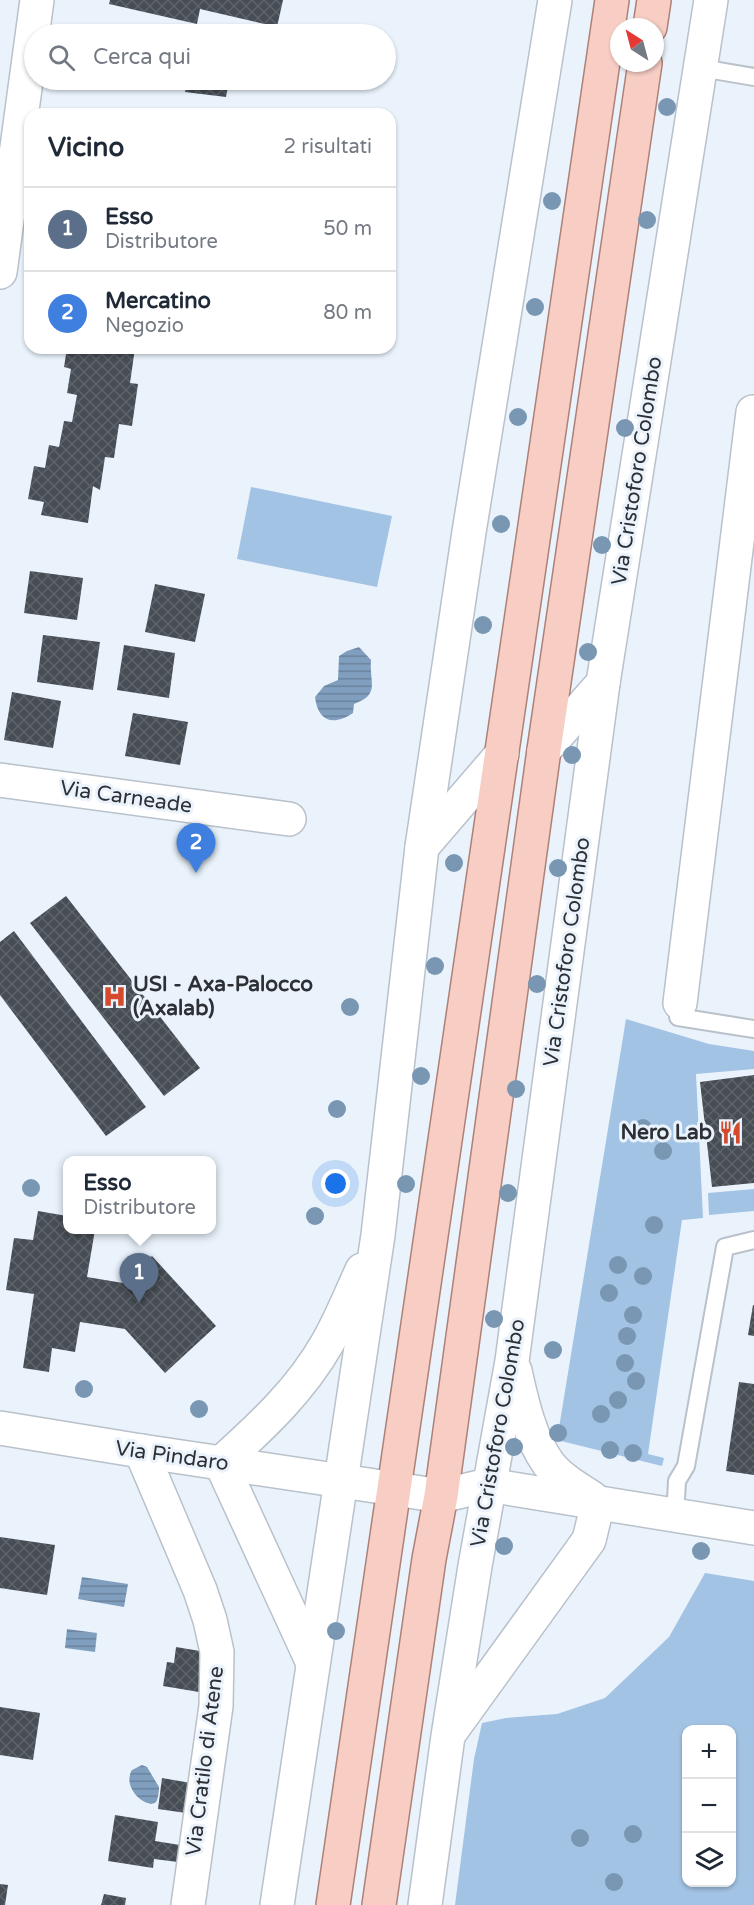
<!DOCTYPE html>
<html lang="it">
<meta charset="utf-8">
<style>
:root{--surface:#fff;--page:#f2f2f3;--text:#1f2937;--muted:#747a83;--line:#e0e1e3;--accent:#111827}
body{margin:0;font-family:"Varela Round",sans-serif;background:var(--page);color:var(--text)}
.controls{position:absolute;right:18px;bottom:18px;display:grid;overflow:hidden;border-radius:12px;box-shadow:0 2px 4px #0004}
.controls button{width:54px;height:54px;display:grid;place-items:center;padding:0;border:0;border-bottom:2px solid var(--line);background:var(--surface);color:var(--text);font:30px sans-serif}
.compass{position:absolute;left:610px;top:18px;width:54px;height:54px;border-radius:50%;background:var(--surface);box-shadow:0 2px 4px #0004;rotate:324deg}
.you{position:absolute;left:336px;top:1184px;width:21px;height:21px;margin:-15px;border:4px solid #fff;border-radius:50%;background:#1a73e8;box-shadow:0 0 0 9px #1a73e833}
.badge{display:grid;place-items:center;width:39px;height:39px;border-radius:50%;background:var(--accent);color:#fff;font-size:20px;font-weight:700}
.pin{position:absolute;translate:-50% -50px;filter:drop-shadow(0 2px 3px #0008)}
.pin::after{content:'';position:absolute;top:32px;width:21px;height:18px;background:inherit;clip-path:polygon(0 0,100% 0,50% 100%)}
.popup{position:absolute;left:63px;top:1156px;width:153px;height:78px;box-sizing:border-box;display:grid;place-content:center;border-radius:12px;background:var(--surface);filter:drop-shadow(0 2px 4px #0005);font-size:20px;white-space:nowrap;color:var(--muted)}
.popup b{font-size:22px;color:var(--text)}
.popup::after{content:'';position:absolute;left:50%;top:100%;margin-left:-12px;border:12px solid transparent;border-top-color:var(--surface)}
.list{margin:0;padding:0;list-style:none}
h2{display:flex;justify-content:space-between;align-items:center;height:78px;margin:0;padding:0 24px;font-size:26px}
h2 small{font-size:20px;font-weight:400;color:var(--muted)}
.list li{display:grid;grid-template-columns:39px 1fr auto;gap:18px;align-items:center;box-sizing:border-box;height:84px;padding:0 24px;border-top:2px solid var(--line)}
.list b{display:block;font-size:22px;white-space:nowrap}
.list p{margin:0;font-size:20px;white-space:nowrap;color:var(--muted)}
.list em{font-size:20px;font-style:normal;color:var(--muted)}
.icon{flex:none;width:33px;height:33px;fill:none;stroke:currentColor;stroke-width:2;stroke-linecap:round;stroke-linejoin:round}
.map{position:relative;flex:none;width:754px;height:1905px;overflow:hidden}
.search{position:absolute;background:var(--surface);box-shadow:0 2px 4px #0004;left:24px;top:24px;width:372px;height:66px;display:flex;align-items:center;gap:15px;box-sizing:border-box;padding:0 21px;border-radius:33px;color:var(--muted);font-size:22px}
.panel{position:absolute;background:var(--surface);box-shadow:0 2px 4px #0004;left:24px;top:108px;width:372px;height:246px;border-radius:18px}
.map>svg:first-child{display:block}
.grass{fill:#a3c3e4;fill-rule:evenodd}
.water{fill:url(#water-rules)}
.building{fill:url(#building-cross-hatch)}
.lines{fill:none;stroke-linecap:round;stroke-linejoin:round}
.lane-casing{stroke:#b9c1ca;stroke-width:20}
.street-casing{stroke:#b9c1ca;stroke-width:36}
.secondary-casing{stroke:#b9c1ca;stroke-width:36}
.primary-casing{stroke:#ac8178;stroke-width:36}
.lane{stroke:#fff;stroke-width:16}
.street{stroke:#fff;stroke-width:33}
.secondary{stroke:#fff;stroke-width:33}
.primary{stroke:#f7cdc4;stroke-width:33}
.tree{fill:#7997b2}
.labels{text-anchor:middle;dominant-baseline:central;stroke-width:6;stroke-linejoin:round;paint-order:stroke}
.street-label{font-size:21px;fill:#2d3034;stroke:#eaf3fc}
.poi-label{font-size:21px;font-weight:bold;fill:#2d3034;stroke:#eaf3fc;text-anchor:start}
</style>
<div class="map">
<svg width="754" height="1905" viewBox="0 0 754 1905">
<defs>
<pattern id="water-rules" width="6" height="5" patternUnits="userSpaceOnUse" patternTransform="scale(1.5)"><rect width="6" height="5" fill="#809fbf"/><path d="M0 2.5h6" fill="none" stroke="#69829c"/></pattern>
<pattern id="building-cross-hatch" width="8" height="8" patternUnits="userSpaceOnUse" patternTransform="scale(1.5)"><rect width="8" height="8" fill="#464d54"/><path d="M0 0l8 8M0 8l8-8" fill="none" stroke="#5e646a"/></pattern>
</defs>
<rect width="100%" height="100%" fill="#eaf3fc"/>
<g class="grass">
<path d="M251,487L392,516L377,587L237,559Z"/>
<path d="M626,1019L709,1044L754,1051V1069L696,1074L703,1218L682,1220L648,1454L664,1458L662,1466L557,1440Z"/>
<path d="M754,1189V1211L709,1215L708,1193Z"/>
<path d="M705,1573L754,1581V1905H455L474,1759L482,1723L506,1718L557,1714L605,1698L669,1637ZM686,1730H732V1882H686Z"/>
</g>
<g class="water">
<path d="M359,647L371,660C369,683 381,694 354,704L353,713C333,726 318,722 315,697L324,686L338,680L339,656L347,651Z"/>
<path d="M82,1577L128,1584L124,1607L78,1599Z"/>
<path d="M67,1629L97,1633L95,1652L65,1648Z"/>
<path d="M142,1765L147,1767L159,1787C159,1791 158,1799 156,1802C147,1810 121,1788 132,1770Z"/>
</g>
<g class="building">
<path d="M110,0H283L277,27L200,9L197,24L109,4Z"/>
<path d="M187,80H229L226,97L185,92Z"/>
<path d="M67,348H135L130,383L138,384L132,426L119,424L114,458L105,457L100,490L93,486L88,523L41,515L44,502L28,499L34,466L45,468L49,445L59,447L64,421L72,422L77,395L67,393L71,369L64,367Z"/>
<path d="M30,571L83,578L77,620L24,613Z"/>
<path d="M155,584L205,594L195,642L145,632Z"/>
<path d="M43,635L100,642L93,690L37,682Z"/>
<path d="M124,645L175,653L169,698L117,690Z"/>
<path d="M12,692L61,701L53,748L4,740Z"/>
<path d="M133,713L188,722L180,765L125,756Z"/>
<path d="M66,896L200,1068L164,1096L30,923Z"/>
<path d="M14,931L146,1107L106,1136L0,995V942Z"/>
<path d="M754,1075V1183L712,1187L700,1082Z"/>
<path d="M38,1211L67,1216V1230H95L87,1277L123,1283L152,1256L216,1326L165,1373L125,1329L80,1322L75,1352L52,1348L49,1372L23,1368L34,1294L6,1290L14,1238L33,1240Z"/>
<path d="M753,1305H754V1336L748,1335Z"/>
<path d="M739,1382L754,1384V1475L726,1471Z"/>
<path d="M0,1537L55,1545L47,1595L0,1588Z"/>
<path d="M176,1647L206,1652L199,1692L163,1686L167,1662L174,1663Z"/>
<path d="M0,1707L40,1713L33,1760L0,1755Z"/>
<path d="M162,1778L191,1783L186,1813L158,1809Z"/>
<path d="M115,1815L158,1822L155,1841L180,1845L178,1862L154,1859L153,1868L108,1861Z"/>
<path d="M0,1884L8,1885L5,1905H0Z"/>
<path d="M104,1894L126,1898L125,1905H101Z"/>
</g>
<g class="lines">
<defs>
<g id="lane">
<path d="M701,68L754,77"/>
<path d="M680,1004L678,1017L754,1029"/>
<path d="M675,1517L677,1481L686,1466L725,1247L754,1240"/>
</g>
<g id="street">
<path d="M0,272L37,0"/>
<path d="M544,750L603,683"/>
<path d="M0,780L289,819"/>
<path d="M422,847L502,754"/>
<path d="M680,1003L753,412"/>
<path d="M141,1451L200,1590L210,1620L217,1652L216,1706L188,1905"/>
</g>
<g id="secondary">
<path d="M515,1371C522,1402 529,1436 548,1463C559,1478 577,1488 592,1498"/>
<path d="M0,1428L141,1451L415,1492L441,1496L488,1485L754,1528"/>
<path d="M221,1463C262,1426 301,1390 328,1342C341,1319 351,1294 362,1270"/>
<path d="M221,1463L313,1663"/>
<path d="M451,1731L589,1540L598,1503"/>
<path d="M277,1905L378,1235L422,847L469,532L555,0"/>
<path d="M425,1905L448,1736L475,1566L512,1361L603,683L711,0"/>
</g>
<g id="primary">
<path d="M650,27L654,0"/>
<path d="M333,1905L612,0"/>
<path d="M379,1905L429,1559L441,1496L544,750L645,63"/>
</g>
</defs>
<use href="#lane" class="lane-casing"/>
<use href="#street" class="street-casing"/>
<use href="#secondary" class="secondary-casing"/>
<use href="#primary" class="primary-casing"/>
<use href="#lane" class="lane"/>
<use href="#street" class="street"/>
<use href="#secondary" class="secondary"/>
<use href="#primary" class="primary"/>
</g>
<g class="tree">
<circle cx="667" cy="107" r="9"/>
<circle cx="552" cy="201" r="9"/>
<circle cx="647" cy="220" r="9"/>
<circle cx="535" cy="307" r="9"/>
<circle cx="518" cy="417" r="9"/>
<circle cx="625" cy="428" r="9"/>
<circle cx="501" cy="524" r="9"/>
<circle cx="602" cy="545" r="9"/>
<circle cx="483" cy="625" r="9"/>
<circle cx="588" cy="652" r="9"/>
<circle cx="572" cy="755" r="9"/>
<circle cx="454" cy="863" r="9"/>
<circle cx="558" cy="868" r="9"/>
<circle cx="435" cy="966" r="9"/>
<circle cx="537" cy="984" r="9"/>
<circle cx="350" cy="1007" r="9"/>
<circle cx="421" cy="1076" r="9"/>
<circle cx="516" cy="1089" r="9"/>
<circle cx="337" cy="1109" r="9"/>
<circle cx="643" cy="1128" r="9"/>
<circle cx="663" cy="1151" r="9"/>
<circle cx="406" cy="1184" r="9"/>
<circle cx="31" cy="1188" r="9"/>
<circle cx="508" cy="1193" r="9"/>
<circle cx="315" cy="1216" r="9"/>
<circle cx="654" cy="1225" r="9"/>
<circle cx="618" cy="1265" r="9"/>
<circle cx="643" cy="1276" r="9"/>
<circle cx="609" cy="1293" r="9"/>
<circle cx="633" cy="1315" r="9"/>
<circle cx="494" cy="1319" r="9"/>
<circle cx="627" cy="1336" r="9"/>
<circle cx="553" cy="1350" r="9"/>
<circle cx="625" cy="1363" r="9"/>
<circle cx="636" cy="1381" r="9"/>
<circle cx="84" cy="1389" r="9"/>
<circle cx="618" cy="1400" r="9"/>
<circle cx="199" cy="1409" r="9"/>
<circle cx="601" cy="1414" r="9"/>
<circle cx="558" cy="1433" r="9"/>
<circle cx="514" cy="1447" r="9"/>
<circle cx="610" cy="1450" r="9"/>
<circle cx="633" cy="1453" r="9"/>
<circle cx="504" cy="1546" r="9"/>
<circle cx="701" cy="1551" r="9"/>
<circle cx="336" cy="1631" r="9"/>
<circle cx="633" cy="1834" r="9"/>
<circle cx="580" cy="1838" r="9"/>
<circle cx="614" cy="1882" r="9"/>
</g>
<defs>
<symbol id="hospital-bare" viewBox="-9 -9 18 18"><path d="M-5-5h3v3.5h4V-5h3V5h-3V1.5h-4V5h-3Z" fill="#d54a2d" stroke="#eaf3fc" stroke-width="2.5" paint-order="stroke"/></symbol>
<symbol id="restaurant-bare" viewBox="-9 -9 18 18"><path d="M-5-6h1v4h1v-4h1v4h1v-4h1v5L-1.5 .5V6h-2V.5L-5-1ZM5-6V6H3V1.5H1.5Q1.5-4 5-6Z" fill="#d54a2d" stroke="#eaf3fc" stroke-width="2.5" paint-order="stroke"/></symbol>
</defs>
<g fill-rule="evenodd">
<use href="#hospital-bare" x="98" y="980" width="33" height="33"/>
<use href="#restaurant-bare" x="714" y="1116" width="33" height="33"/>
</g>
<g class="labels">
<g class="street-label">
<text transform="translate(637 471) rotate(-81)">Via Cristoforo Colombo</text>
<text transform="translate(126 797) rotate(8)">Via Carneade</text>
<text transform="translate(567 952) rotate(-82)">Via Cristoforo Colombo</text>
<text transform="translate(498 1433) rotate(-80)">Via Cristoforo Colombo</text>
<text transform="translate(172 1456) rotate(8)">Via Pindaro</text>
<text transform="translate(205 1761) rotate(-83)">Via Cratilo di Atene</text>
</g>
<g class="poi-label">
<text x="133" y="984">USI - Axa-Palocco<tspan x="133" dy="24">(Axalab)</tspan></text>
<text x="712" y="1132" text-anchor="end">Nero Lab</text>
</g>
</g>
</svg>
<div class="controls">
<button>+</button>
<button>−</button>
<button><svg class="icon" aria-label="layers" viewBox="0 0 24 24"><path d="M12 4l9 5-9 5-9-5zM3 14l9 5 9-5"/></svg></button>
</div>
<svg class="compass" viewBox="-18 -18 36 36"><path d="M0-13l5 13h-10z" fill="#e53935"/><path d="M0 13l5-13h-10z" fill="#747a83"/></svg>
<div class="you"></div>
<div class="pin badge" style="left:139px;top:1303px;background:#5c6f8a">1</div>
<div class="popup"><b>Esso</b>Distributore</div>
<div class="pin badge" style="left:196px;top:873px;background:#3f7fe0">2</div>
<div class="search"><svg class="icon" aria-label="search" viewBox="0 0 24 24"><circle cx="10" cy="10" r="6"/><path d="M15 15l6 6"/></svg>Cerca qui</div>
<section class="panel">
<h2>Vicino<small>2 risultati</small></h2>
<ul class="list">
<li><span class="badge" style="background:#5c6f8a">1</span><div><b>Esso</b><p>Distributore</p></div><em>50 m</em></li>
<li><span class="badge" style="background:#3f7fe0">2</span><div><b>Mercatino</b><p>Negozio</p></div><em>80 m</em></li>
</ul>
</section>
</div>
